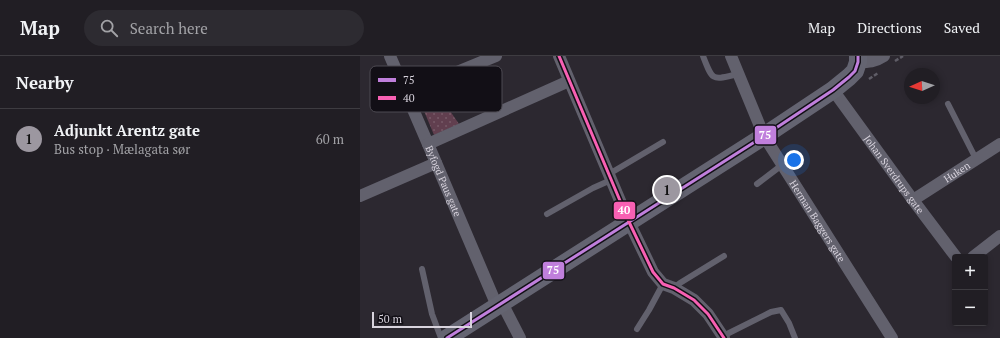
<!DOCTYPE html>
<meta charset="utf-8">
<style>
:root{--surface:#211e24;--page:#2d2b31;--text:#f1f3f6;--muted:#a2a2a6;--line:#3e3c41;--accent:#9c97a0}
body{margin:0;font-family:"PT Serif",serif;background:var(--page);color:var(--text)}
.controls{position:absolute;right:12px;bottom:12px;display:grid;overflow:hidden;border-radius:4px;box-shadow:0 2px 6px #0003}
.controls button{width:36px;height:36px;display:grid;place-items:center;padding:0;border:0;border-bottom:1px solid var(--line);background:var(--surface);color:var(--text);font:20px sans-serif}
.compass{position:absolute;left:544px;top:12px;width:36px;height:36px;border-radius:50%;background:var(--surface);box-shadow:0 2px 6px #0003;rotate:267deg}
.scale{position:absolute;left:12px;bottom:10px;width:100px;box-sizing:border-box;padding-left:4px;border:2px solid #d8d3dd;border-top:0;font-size:11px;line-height:14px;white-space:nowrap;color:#d8d3dd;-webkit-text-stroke:3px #120f16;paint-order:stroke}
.you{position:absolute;left:434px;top:104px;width:14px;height:14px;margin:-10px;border:3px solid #fff;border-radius:50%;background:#1a73e8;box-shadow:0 0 0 6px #1a73e833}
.badge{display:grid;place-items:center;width:26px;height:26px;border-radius:50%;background:var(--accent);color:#111;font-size:13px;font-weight:700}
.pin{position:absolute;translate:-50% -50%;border:2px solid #fff;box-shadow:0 1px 4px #0006}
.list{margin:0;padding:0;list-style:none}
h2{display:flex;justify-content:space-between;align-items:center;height:52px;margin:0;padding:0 16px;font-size:17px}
h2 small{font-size:13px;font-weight:400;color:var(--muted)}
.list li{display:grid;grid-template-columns:26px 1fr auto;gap:12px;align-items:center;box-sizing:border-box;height:60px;padding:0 16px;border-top:1px solid var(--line)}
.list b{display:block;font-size:15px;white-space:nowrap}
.list p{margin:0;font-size:13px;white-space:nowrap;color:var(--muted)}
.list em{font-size:13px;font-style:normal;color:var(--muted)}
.icon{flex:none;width:22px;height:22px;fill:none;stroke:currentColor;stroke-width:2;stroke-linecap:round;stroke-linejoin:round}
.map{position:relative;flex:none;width:640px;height:282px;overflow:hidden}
header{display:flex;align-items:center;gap:24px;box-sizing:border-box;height:56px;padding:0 20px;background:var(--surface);border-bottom:1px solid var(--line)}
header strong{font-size:19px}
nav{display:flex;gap:22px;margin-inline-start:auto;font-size:14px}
.search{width:280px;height:36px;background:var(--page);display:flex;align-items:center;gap:10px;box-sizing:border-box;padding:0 14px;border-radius:22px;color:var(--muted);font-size:15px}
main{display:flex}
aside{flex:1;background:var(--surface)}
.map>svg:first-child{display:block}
.park{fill:url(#park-dots)}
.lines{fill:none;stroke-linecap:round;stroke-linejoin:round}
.path{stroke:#5f5d67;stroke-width:2.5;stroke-dasharray:4 2;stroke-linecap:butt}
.lane{stroke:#62616d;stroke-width:6}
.street{stroke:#62616d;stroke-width:12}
.secondary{stroke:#646471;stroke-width:18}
.bus-1-casing{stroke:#120f16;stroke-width:6}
.bus-2-casing{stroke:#120f16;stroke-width:6}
.bus-1{stroke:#c07fdc;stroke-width:3}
.bus-2{stroke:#f860b3;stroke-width:3}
.labels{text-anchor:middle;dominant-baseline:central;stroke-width:3.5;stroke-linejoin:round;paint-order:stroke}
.street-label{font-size:10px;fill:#d8d3dd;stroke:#120f16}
.key{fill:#120f16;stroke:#4d4a52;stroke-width:1}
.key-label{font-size:11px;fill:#d8d3dd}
.line-badge{stroke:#120f16;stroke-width:1.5}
.badge-label{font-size:11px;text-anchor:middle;font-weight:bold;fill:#fff}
</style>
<header>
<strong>Map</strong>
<div class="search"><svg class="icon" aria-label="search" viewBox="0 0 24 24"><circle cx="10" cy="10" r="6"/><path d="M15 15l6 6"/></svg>Search here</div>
<nav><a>Map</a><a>Directions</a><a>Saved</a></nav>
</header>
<main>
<aside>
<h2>Nearby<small></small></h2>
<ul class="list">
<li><span class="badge">1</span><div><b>Adjunkt Arentz gate</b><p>Bus stop · Mælagata sør</p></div><em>60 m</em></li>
</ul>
</aside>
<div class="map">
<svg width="640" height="282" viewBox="0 0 640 282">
<defs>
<pattern id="park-dots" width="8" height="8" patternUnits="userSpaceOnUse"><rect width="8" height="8" fill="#613f4f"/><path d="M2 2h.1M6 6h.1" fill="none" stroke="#775a68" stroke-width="1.8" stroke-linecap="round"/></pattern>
</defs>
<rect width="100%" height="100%" fill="#2c2830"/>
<path class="park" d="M75,33L99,68L74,79L57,38Z"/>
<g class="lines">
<g class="path">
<path d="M535,5L543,0"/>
<path d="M509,23L518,17"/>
</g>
<g class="lane">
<path d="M343,0C353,26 352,24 378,18"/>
<path d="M588,48L616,103"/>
<path d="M249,118L303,86"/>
<path d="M397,128L422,109"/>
<path d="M187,158L233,132L251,124"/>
<path d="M62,213L72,258L81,282"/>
<path d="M314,232L320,227L364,200"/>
<path d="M277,273L289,254L303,228"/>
<path d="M363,280L411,256L421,254L429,267L435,282"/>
</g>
<g class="street">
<path id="s1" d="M30,0L68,88L137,250"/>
<path d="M199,0L269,166L293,216L303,228L314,232L334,244L348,258L364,282"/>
<path id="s2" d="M371,0L404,80L532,282"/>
<path d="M498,6C509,6 515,6 524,0"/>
<path id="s3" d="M473,34L553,144L596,201"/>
<path d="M46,37L136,0"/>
<path d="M68,88L209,25"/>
<path d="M0,140L76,107"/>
<path id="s4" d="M553,144L640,88"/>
<path d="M613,201L640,180"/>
<path d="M142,247L160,282"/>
</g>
<path class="secondary" d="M87,282L404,80L473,34L489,21L495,15L498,6V0"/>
<defs>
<path id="bus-1" d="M87,282L404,80L473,34L489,21L495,15L498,6V0"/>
<path id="bus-2" d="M199,0L269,166L293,216L303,228L314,232L334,244L348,258L364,282"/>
</defs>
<use href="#bus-1" class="bus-1-casing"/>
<use href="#bus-2" class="bus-2-casing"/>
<use href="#bus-1" class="bus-1"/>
<use href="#bus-2" class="bus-2"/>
</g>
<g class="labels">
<g class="street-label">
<text stroke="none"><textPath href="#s4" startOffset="52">Huken</textPath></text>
<text stroke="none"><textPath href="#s3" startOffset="104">Johan Sverdrups gate</textPath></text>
<text stroke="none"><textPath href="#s1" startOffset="136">Byfogd Paus gate</textPath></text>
<text stroke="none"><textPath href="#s2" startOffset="187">Herman Baggers gate</textPath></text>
</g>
</g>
<rect x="10" y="10" width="132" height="46" rx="6" class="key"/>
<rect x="18" y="22" width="18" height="4" fill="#c07fdc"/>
<rect x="18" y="40" width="18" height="4" fill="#f860b3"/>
<g class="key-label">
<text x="43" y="28">75</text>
<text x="43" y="46">40</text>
</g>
<g class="line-badge">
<rect x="394" y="69" width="23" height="20" rx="4" fill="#c07fdc"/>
<rect x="253" y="145" width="23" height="19" rx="4" fill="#f860b3"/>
<rect x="182" y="205" width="23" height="19" rx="4" fill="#c07fdc"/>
</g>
<g class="badge-label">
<text x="405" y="83">75</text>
<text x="264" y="158">40</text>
<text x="193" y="218">75</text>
</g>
</svg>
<div class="controls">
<button>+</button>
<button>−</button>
</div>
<svg class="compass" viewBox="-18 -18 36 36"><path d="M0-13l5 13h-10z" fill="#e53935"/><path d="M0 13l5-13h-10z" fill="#a2a2a6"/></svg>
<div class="scale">50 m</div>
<div class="you"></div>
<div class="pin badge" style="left:307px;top:134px">1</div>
</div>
</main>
